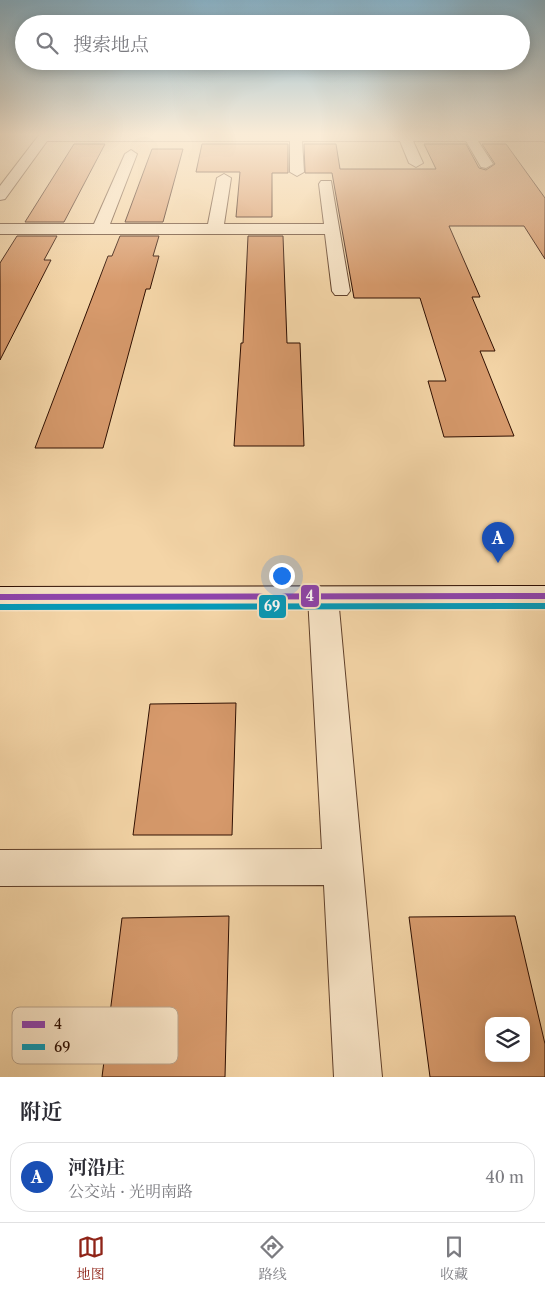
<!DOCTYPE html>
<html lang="zh">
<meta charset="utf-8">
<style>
:root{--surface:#fff;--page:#f7f7f7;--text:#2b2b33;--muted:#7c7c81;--line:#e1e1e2;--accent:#8f2418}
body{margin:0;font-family:"Libre Caslon Text","Noto Serif SC",serif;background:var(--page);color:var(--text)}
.controls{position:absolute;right:15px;bottom:15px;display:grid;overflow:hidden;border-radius:10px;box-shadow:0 2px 12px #0003}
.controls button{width:45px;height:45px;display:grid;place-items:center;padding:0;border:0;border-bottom:1px solid var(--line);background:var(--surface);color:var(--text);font:25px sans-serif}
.you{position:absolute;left:281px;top:575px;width:18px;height:18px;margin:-12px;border:4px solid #fff;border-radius:50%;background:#1a73e8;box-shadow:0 0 0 8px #1a73e833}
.badge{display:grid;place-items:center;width:32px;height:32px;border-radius:50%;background:var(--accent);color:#fff;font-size:16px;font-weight:700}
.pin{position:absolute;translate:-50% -41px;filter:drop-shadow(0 1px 2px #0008)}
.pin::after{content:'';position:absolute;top:26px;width:18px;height:15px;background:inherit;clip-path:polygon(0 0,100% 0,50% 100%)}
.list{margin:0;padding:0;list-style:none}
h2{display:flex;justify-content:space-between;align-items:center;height:65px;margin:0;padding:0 20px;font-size:21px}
h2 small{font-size:16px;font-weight:400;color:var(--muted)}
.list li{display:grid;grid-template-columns:32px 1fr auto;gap:15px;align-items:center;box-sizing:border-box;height:70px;margin:0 10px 10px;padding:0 10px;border:1px solid var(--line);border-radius:20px}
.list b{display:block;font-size:19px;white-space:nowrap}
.list p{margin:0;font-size:16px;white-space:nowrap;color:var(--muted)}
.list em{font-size:16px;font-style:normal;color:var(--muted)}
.icon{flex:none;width:28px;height:28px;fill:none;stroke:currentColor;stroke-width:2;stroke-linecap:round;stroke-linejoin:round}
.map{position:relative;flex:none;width:545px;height:1077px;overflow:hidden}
.search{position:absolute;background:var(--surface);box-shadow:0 2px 12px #0003;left:15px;right:15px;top:15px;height:55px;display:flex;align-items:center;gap:12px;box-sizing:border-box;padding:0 18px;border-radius:28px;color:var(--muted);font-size:19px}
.sheet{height:145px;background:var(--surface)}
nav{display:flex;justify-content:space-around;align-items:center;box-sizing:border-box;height:70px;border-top:1px solid var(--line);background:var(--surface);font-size:14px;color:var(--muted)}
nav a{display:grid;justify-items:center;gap:2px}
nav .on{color:var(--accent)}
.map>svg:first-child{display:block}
.building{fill:#d79a6c;stroke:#2e0e00;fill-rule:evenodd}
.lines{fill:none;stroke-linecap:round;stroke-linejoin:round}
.minor-casing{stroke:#60402a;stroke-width:2}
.tertiary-casing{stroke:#60402a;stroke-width:2}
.secondary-casing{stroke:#2e0e00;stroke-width:2}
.minor{fill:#f8e4c6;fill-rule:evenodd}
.tertiary{fill:#f8e4c6;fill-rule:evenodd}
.secondary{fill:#f8e4c6;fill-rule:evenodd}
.bus-1-casing{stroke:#f8e4c6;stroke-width:3}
.bus-2-casing{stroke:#f8e4c6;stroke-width:3}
.bus-1{fill:#8e44ad;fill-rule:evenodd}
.bus-2{fill:#059ab9;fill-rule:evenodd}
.key{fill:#f8e4c6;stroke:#bba48b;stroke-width:1}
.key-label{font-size:14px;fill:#2e0e00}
.line-badge{stroke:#f8e4c6;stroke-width:2}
.badge-label{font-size:14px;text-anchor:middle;font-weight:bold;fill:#fff}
</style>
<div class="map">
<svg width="545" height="1077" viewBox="0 0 545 1077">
<rect width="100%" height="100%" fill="#f4d5a7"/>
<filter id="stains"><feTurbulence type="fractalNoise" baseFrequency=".004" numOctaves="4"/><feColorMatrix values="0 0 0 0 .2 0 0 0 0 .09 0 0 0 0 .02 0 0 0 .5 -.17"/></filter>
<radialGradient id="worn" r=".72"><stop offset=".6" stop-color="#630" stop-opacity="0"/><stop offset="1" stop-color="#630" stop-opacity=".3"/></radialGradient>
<g class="building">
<path d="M74,144H105L64,222H25Z"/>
<path d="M202,144H288V173H272V217H236L240,172H196Z"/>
<path d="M304,144H336L340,169H436L424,144H466L479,168L486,170L495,164L482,144H506L545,198V259L524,226H449L480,297H472L495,351H480L514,436L444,437L428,381H446L420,298H354L332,173H305Z"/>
<path d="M152,149H183L163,222H125Z"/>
<path d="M17,236H57L44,260H51L0,360V263Z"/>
<path d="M120,236H159L153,256H159L150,289H146L103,448H35L108,256H112Z"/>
<path d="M248,236H283L287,343H300L304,446H234L241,343H243Z"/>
<path d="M236,703L232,835H133L150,704Z"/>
<path d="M229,916L225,1077H102L122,918Z"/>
<path d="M515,916L545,1044V1077H430L409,917ZM489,1021H526V1058H489Z"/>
</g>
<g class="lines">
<defs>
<g id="minor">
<path d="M39,135H545V141H478L493,164L486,168L481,167L466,141H413L423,163L416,167L409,163L400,141H302L304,172L297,176L290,172V141H47L5,199L0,200V186Z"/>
<path d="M131,150L137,154L110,224H208L217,178L224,174L231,178L224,224H324L319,184L321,181H331L350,291L347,295H335L332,291L325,234H0V224H94L125,154Z"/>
<path d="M323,587L334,590L338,597L382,1077H334L324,885L0,886V850L322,849L308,597L312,590Z"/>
</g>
<path id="tertiary" d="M536,135H545V142Z"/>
<path id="secondary" d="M545,586V606L0,607V587Z"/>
</defs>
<use href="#minor" class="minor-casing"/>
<use href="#tertiary" class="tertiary-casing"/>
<use href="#secondary" class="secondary-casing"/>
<use href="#minor" class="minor"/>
<use href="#tertiary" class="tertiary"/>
<use href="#secondary" class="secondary"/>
<defs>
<path id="bus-1" d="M545,593V599L0,600V594Z"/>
<path id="bus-2" d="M545,603V609L0,610V604Z"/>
</defs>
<use href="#bus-1" class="bus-1-casing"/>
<use href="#bus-2" class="bus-2-casing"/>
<use href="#bus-1" class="bus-1"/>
<use href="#bus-2" class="bus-2"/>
</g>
<linearGradient id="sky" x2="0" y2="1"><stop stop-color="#89b6ce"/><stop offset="0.47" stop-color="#faecd7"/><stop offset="1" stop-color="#faecd7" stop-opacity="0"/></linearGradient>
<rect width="545" height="285" fill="url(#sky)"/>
<rect x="12" y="1007" width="166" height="57" rx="8" class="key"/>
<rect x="22" y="1021" width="23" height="7" fill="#8e44ad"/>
<rect x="22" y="1044" width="23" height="6" fill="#059ab9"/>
<g class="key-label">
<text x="54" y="1029">4</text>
<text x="54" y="1052">69</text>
</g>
<g class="line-badge">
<rect x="300" y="584" width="20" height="24" rx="5" fill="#8e44ad"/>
<rect x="258" y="594" width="29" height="25" rx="5" fill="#059ab9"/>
</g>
<g class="badge-label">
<text x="310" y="601">4</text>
<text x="272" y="611">69</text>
</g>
<rect width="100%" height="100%" filter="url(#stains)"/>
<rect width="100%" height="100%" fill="url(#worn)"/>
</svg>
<div class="controls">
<button><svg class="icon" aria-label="layers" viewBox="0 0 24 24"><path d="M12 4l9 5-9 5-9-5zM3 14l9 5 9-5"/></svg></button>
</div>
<div class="you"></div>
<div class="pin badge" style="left:498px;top:563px;background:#1a4fb4">A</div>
<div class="search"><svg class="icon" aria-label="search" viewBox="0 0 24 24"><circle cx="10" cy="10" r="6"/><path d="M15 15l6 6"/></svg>搜索地点</div>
</div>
<section class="sheet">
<h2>附近<small></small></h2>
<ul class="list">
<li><span class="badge" style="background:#1a4fb4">A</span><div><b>河沿庄</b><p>公交站 · 光明南路</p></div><em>40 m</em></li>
</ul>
</section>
<nav>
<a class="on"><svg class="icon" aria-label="map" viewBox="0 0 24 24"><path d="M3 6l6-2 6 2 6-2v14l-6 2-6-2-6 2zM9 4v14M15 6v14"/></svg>地图</a>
<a><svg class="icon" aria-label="directions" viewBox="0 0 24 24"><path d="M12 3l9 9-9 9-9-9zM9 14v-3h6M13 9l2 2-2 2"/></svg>路线</a>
<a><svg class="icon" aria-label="saved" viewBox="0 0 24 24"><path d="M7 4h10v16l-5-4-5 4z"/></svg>收藏</a>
</nav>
